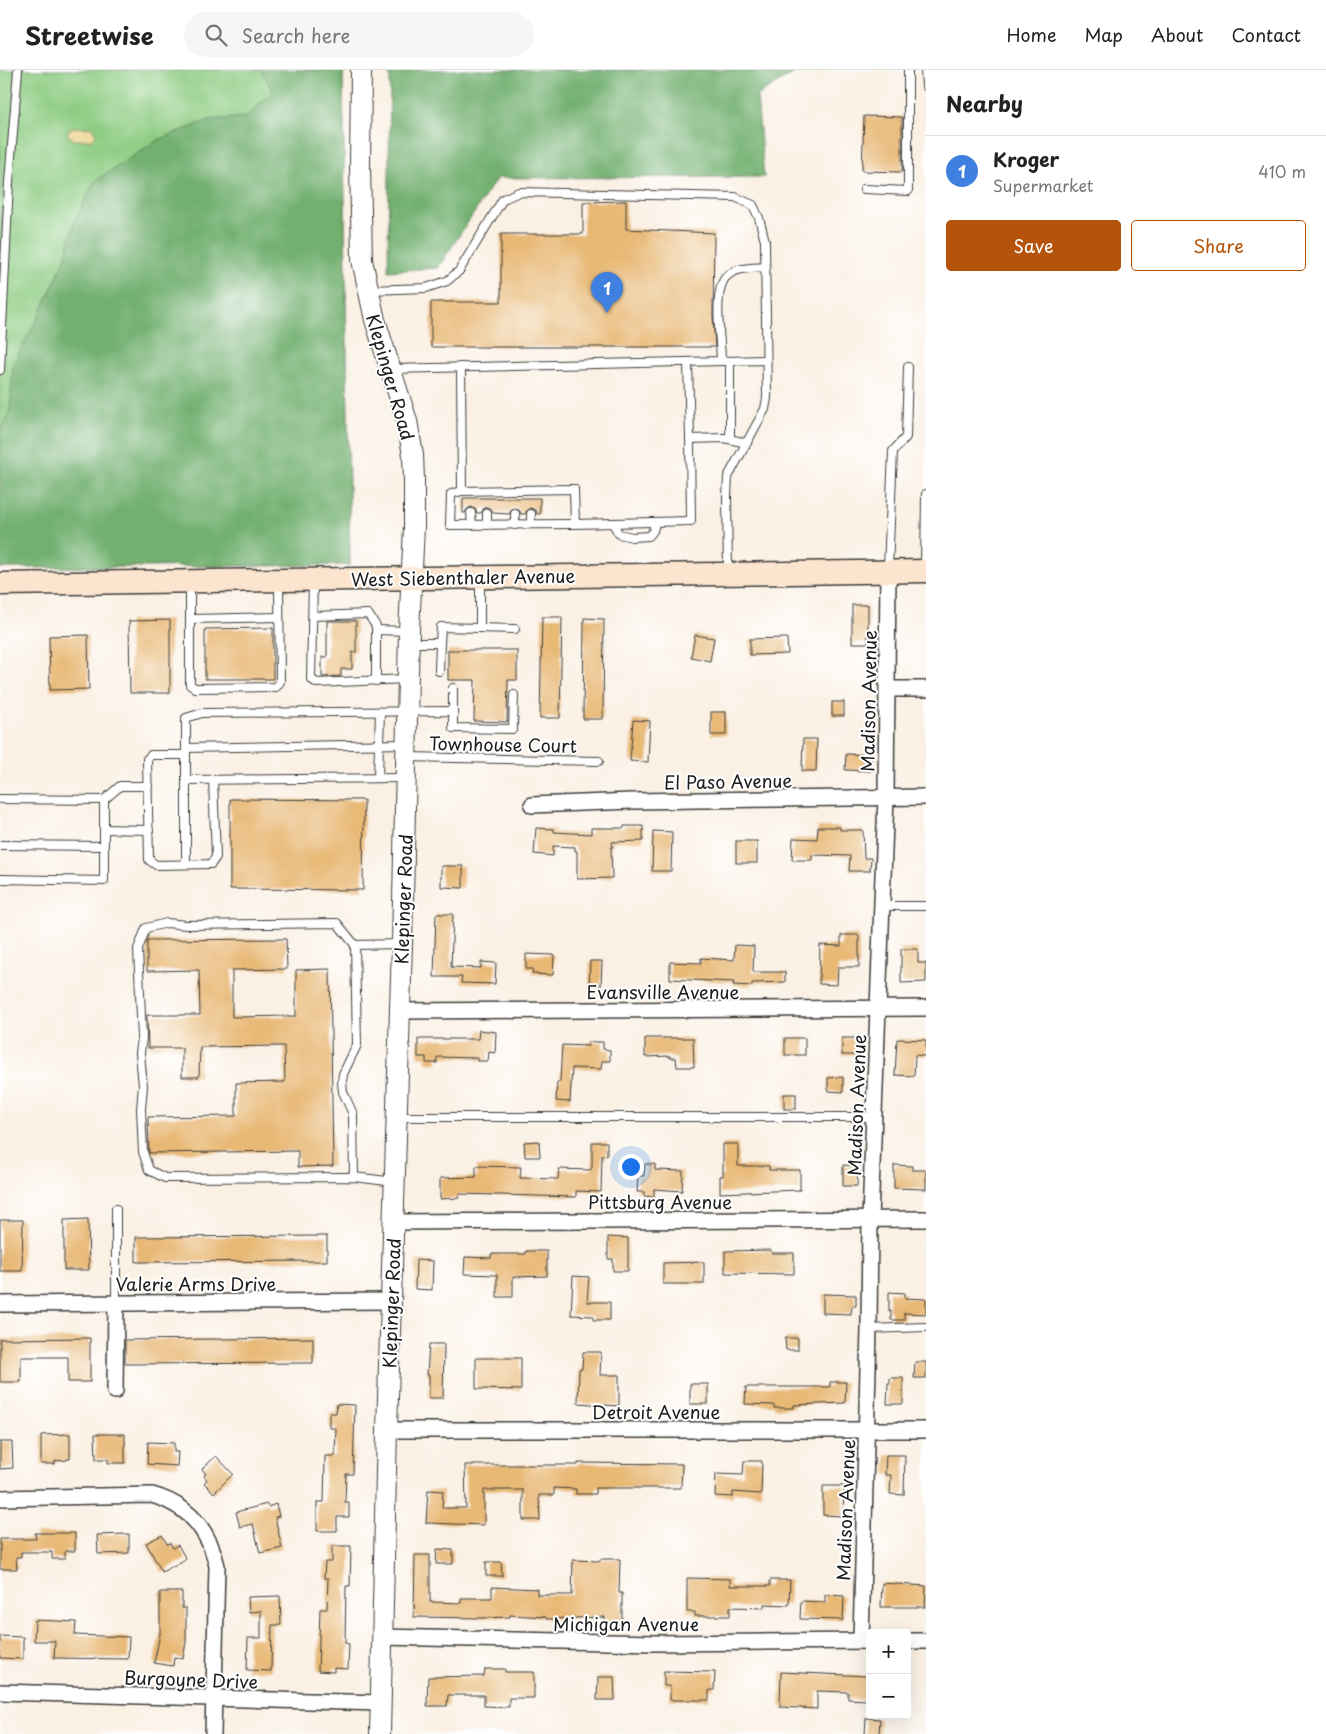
<!DOCTYPE html>
<meta charset="utf-8">
<style>
:root{--surface:#fff;--page:#f6f6f6;--text:#222;--muted:#767676;--line:#e0e0e0;--accent:#b45309}
body{margin:0;font-family:"Playpen Sans",sans-serif;background:var(--page);color:var(--text)}
.controls{position:absolute;right:15px;bottom:15px;display:grid;overflow:hidden;border-radius:5px;box-shadow:0 5px 20px #0002}
.controls button{width:45px;height:45px;display:grid;place-items:center;padding:0;border:0;border-bottom:1px solid var(--line);background:var(--surface);color:var(--text);font:25px sans-serif}
.you{position:absolute;left:630px;top:1096px;width:18px;height:18px;margin:-12px;border:4px solid #fff;border-radius:50%;background:#1a73e8;box-shadow:0 0 0 8px #1a73e833}
.badge{display:grid;place-items:center;width:32px;height:32px;border-radius:50%;background:var(--accent);color:#fff;font-size:16px;font-weight:700}
.pin{position:absolute;translate:-50% -41px;filter:drop-shadow(0 1px 2px #0008)}
.pin::after{content:'';position:absolute;top:26px;width:18px;height:15px;background:inherit;clip-path:polygon(0 0,100% 0,50% 100%)}
.list{margin:0;padding:0;list-style:none}
h2{display:flex;justify-content:space-between;align-items:center;height:65px;margin:0;padding:0 20px;font-size:21px}
h2 small{font-size:16px;font-weight:400;color:var(--muted)}
.list li{display:grid;grid-template-columns:32px 1fr auto;gap:15px;align-items:center;box-sizing:border-box;height:70px;padding:0 20px;border-top:1px solid var(--line)}
.list b{display:block;font-size:19px;white-space:nowrap}
.list p{margin:0;font-size:16px;white-space:nowrap;color:var(--muted)}
.list em{font-size:16px;font-style:normal;color:var(--muted)}
.actions{display:flex;gap:10px;padding:15px 20px}
.actions a{flex:1;padding:11px 0;border:1px solid var(--accent);border-radius:5px;text-align:center;font-size:18px;color:var(--accent)}
.actions .main{background:var(--accent);color:#fff}
.icon{flex:none;width:28px;height:28px;fill:none;stroke:currentColor;stroke-width:2;stroke-linecap:round;stroke-linejoin:round}
.map{position:relative;flex:none;width:926px;height:1664px;overflow:hidden}
header{display:flex;align-items:center;gap:30px;box-sizing:border-box;height:70px;padding:0 25px;background:var(--surface);border-bottom:1px solid var(--line)}
header strong{font-size:24px}
nav{display:flex;gap:28px;margin-inline-start:auto;font-size:18px}
.search{width:350px;height:45px;background:var(--page);display:flex;align-items:center;gap:12px;box-sizing:border-box;padding:0 18px;border-radius:28px;color:var(--muted);font-size:19px}
main{display:flex}
aside{flex:1;background:var(--surface)}
.map>svg:first-child{display:block}
.green{fill:#8dcc82;stroke:#54744f}
.forest{fill:#72b070;stroke:#476646}
.sand{fill:#eeda9e;stroke:#857b5d}
.building{fill:#e8b875}
.lines{fill:none;stroke-linecap:round;stroke-linejoin:round}
.service-casing{stroke:#3d3c3a;stroke-width:10}
.minor-casing{stroke:#3d3c3a;stroke-width:18}
.tertiary-casing{stroke:#3d3c3a;stroke-width:22}
.secondary-casing{stroke:#3d3c3a;stroke-width:25}
.service{stroke:#fff;stroke-width:8}
.minor{stroke:#fff;stroke-width:15}
.tertiary{stroke:#fff;stroke-width:20}
.secondary{stroke:#fce5cf;stroke-width:22}
.labels{text-anchor:middle;dominant-baseline:central;stroke-width:4;stroke-linejoin:round;paint-order:stroke}
.street-label{font-size:18px;fill:#1c1c1c;stroke:#fff}
</style>
<header>
<strong>Streetwise</strong>
<div class="search"><svg class="icon" aria-label="search" viewBox="0 0 24 24"><circle cx="10" cy="10" r="6"/><path d="M15 15l6 6"/></svg>Search here</div>
<nav><a>Home</a><a>Map</a><a>About</a><a>Contact</a></nav>
</header>
<main>
<div class="map">
<svg width="926" height="1664" viewBox="0 0 926 1664">
<rect width="100%" height="100%" fill="#fff"/>
<filter id="ink" filterUnits="userSpaceOnUse"><feTurbulence type="fractalNoise" baseFrequency=".02" numOctaves="2"/><feDisplacementMap in="SourceGraphic" scale="10" xChannelSelector="R" yChannelSelector="G"/><feConvolveMatrix kernelMatrix="1 2 1 2 8 2 1 2 1" color-interpolation-filters="sRGB"/></filter>
<filter id="wash" filterUnits="userSpaceOnUse"><feTurbulence type="fractalNoise" baseFrequency=".0096" numOctaves="4" result="noise"/><feDisplacementMap in="SourceGraphic" scale="20" xChannelSelector="R" yChannelSelector="G"/><feGaussianBlur stdDeviation="1.12" result="paint"/><feColorMatrix in="noise" values="0 0 0 0 0 0 0 0 0 0 0 0 0 0 0 0 0 1.4 0 .05"/><feComposite in="paint" operator="in"/></filter>
<g filter="url(#wash)">
<rect width="100%" height="100%" fill="#faf0e3"/>
<path class="green" d="M0,0H343L350,495L0,498Z"/>
<g class="forest">
<path d="M261,0H343L350,495L0,498V363L10,340L13,293L39,246L65,189L74,152L95,111L158,70L209,50L246,47L273,21Z"/>
<path d="M390,0H799L757,26L764,107L497,108L438,198L388,201Z"/>
</g>
<path class="sand" d="M73,57L84,58L90,57L94,60L96,65L91,70H74L68,65V61Z"/>
<g id="blocks">
<g class="building">
<path d="M864,46L902,47V102L862,101Z"/>
<path d="M626,131V159L714,163L713,246L715,277H431V232H501V164H583V132Z"/>
<path d="M463,428H540V444H537L536,441L531,438L528,439L525,444H521L520,441L515,438L512,439L509,444L493,443L492,440L487,437L484,438L481,443H477L475,439L471,437L467,439L465,443H463Z"/>
<rect x="852" y="535" width="16" height="38"/>
<path d="M542,547H562L560,648H540Z"/>
<path d="M584,548L604,549L603,649H583Z"/>
<path d="M170,550V623H130L129,551Z"/>
<path d="M327,551H356V582H352V599H341V606L322,607V587H327Z"/>
<path d="M273,558V609H205V559Z"/>
<path d="M88,565L89,619L50,620L49,566Z"/>
<path d="M695,565L714,568L710,591L691,587Z"/>
<path d="M787,568L788,584L750,585V569Z"/>
<path d="M448,580H517V610H508L507,652L474,651L475,610H448Z"/>
<rect x="832" y="632" width="12" height="14"/>
<rect x="711" y="642" width="15" height="23"/>
<path d="M633,650L650,651L648,692L630,691Z"/>
<path d="M803,669H817L816,701H802Z"/>
<path d="M846,684L871,685V701L845,700Z"/>
<path d="M230,729L364,730L363,820L230,819Z"/>
<path d="M624,756H643V771L612,772L613,777H611L612,808L577,809V781H575V777L553,776V786L534,784L536,758L554,759V762L591,764V758H624Z"/>
<path d="M818,757H840V760H863L864,788H871L870,801H849L850,786L812,785V790H792L793,768L817,769Z"/>
<path d="M653,761L672,762L671,801H652Z"/>
<rect x="736" y="771" width="21" height="22"/>
<path d="M441,796H463V818L441,817Z"/>
<path d="M436,844H453L451,897L481,898V892L496,893L495,914L461,913L462,907H434Z"/>
<path d="M841,865H859V897H838L837,915L819,914L820,875L841,876Z"/>
<path d="M286,869L287,899L232,900V947L296,946V900L330,899L333,1096L298,1097V1081L149,1083L148,1047L236,1046V1013L285,1012L284,976L200,977L199,1007H182V978H148L147,945H200L199,900L147,901V870Z"/>
<path d="M735,875L754,876L753,902H785V912L752,913V916L733,915L734,912L670,909V892L701,893V888L734,890Z"/>
<path d="M901,879H918V893H926V912L901,913Z"/>
<path d="M526,884L554,885L553,905L532,904L533,899H526Z"/>
<path d="M590,891H602L601,916H589Z"/>
<path d="M479,960L496,962L495,983L489,982L488,991H477V988L437,987V993H426V987H418V969H478Z"/>
<path d="M645,968H693L694,997H677L676,988H670V986L645,987Z"/>
<rect x="785" y="968" width="20" height="17"/>
<rect x="842" y="968" width="19" height="17"/>
<path d="M897,969L926,970V986L915,985L914,1006L895,1005Z"/>
<path d="M588,972H603V979L610,980V991H602L601,999L572,998L570,1032L556,1031L557,1012H560L562,975L588,976Z"/>
<path d="M843,1007V1022L828,1021V1008Z"/>
<rect x="784" y="1024" width="12" height="15"/>
<path d="M539,1071L540,1087H525L524,1072Z"/>
<path d="M592,1072H607V1086L602,1085L601,1122L576,1121V1127L459,1124V1128L440,1129V1108L476,1107V1096L521,1097L520,1108L558,1109L559,1099L590,1100L592,1098Z"/>
<path d="M723,1074H738V1096H769V1100H800V1120L720,1123V1106H723Z"/>
<path d="M645,1094H655V1100L683,1101L682,1121L654,1119V1127L644,1126V1122H637L638,1106H644Z"/>
<path d="M843,1095L858,1096L857,1116H843Z"/>
<path d="M894,1095L912,1096V1100H926V1119L894,1118Z"/>
<path d="M88,1149L89,1200H64V1150Z"/>
<path d="M0,1150H23L22,1201H0Z"/>
<path d="M327,1166V1191L136,1192V1167Z"/>
<path d="M608,1167L628,1168V1201H613V1189H608Z"/>
<path d="M771,1180V1183H794V1204L725,1203V1181Z"/>
<path d="M526,1181H547V1206L513,1207V1227H497V1205L464,1204L465,1187L491,1188V1184H526Z"/>
<path d="M416,1190L433,1191L432,1220L415,1219Z"/>
<path d="M704,1192V1214H663V1193Z"/>
<path d="M573,1206L589,1207L587,1232H610V1250H593V1246L571,1245Z"/>
<path d="M889,1222L905,1223V1228L926,1229V1244L904,1243V1250H891V1241H889Z"/>
<path d="M823,1224L856,1225V1236H852L851,1244L823,1243Z"/>
<path d="M90,1268V1312H68V1287H21V1312H0V1269Z"/>
<path d="M313,1268V1293L125,1294V1270Z"/>
<path d="M785,1268H798V1280H786Z"/>
<path d="M429,1274H444L443,1328H429V1305H427Z"/>
<path d="M583,1282H601L600,1305H619V1336L578,1333L579,1299H582Z"/>
<path d="M476,1288H521V1320L476,1319Z"/>
<path d="M915,1292H926V1308H914Z"/>
<path d="M890,1308H903V1334H887L888,1313H890Z"/>
<path d="M830,1312H846L845,1333L794,1335V1338H774V1335L745,1334L746,1317H830Z"/>
<rect x="690" y="1314" width="18" height="20"/>
<path d="M337,1334L355,1335L353,1404H346L345,1432H349V1447H337V1461H317V1432H324L325,1386H335L336,1358H329V1343H336Z"/>
<path d="M70,1364V1389H67V1390L55,1391V1394H41V1365Z"/>
<path d="M95,1364H125V1393H108V1389H96Z"/>
<path d="M0,1372H12L13,1398L0,1399Z"/>
<path d="M148,1372L174,1373V1382H178L177,1396L147,1394Z"/>
<path d="M886,1385H905L904,1425L890,1424L891,1405H885Z"/>
<path d="M216,1386L233,1404L214,1423L204,1413L207,1410L204,1406L206,1404L202,1399Z"/>
<path d="M744,1391H762L761,1424L733,1422V1427L715,1426L716,1404L743,1405Z"/>
<path d="M578,1393L682,1394L681,1418H596V1424H576V1419L554,1418V1425H539L540,1450H523V1420H484V1455L426,1453L428,1420L443,1421L442,1438H466L465,1395H578Z"/>
<path d="M823,1416H844L843,1446L823,1445Z"/>
<path d="M267,1434L268,1437L276,1434L279,1446L275,1447L282,1478L260,1483L253,1454L240,1457L236,1442Z"/>
<path d="M35,1463H75V1481H65V1489H52V1482H21V1487H16L17,1499H0V1469H36Z"/>
<path d="M129,1464V1483L98,1484L97,1465Z"/>
<path d="M162,1465L167,1474L170,1473L173,1478L178,1475L186,1489L162,1502L146,1473Z"/>
<path d="M332,1476H351L350,1516H346L345,1573L349,1574L348,1599L334,1598V1602L318,1601L320,1539H327L328,1508H324L325,1492H332Z"/>
<path d="M437,1479L453,1480V1494H436Z"/>
<path d="M415,1485H430V1532L461,1533V1528H492V1517L537,1519V1525H572L573,1490L600,1491V1489H620L619,1523H622V1556H605V1547L546,1549V1547L510,1545V1547L481,1548L414,1547Z"/>
<path d="M486,1492H501L502,1506H486Z"/>
<path d="M687,1508L730,1509V1516H770V1510H790L789,1535L764,1534V1538L730,1537V1546H695V1542H687Z"/>
<path d="M882,1513L926,1516L925,1537H881Z"/>
<path d="M160,1522H182V1538H186V1572L183,1589L174,1587L173,1596L154,1593L160,1564Z"/>
<path d="M825,1525L844,1526L843,1550L800,1549L801,1531L825,1532Z"/>
<path d="M280,1526L281,1555H272L271,1601L247,1600L248,1568H261V1541L249,1542L248,1527Z"/>
<path d="M35,1550L76,1552L75,1565L129,1567L128,1589L54,1588L55,1571H34Z"/>
<path d="M0,1566L23,1567V1589L0,1588Z"/>
<path d="M485,1599H505V1602H534V1628H509V1637L484,1636V1625H448L447,1636H427L428,1607L484,1606Z"/>
<path d="M664,1601L715,1602L714,1620H709V1630H670V1616H664Z"/>
<path d="M781,1602L867,1606L866,1630L848,1629V1622L817,1621V1639L780,1637Z"/>
<path d="M598,1607H614L615,1630H597Z"/>
<path d="M866,1648L880,1649L879,1664H865Z"/>
</g>
</g>
</g>
<g filter="url(#ink)">
<use href="#blocks" fill-opacity="0" stroke="#3d3c3a" stroke-width="1"/>
<g class="lines">
<defs>
<g id="service">
<path d="M925,0L926,16"/>
<path d="M864,119L908,121V0"/>
<path d="M369,220L426,218L447,211L459,201L503,129L519,122L735,127L753,135L759,148L765,171L767,328L765,339L728,407L727,427L728,503"/>
<path d="M721,291C721,272 712,219 727,206C737,197 753,198 766,197"/>
<path d="M730,291V369"/>
<path d="M688,292L690,369L724,368L747,373"/>
<path d="M461,297L462,421L574,419L575,454L691,451L690,369"/>
<path d="M391,299L766,290"/>
<path d="M0,300L9,112L18,0"/>
<path d="M462,421L451,424L450,455L575,454"/>
<path d="M471,443L472,455"/>
<path d="M487,443V455"/>
<path d="M515,444V455"/>
<path d="M531,444V454"/>
<path d="M613,454L619,464L632,467L649,466L653,461L655,453"/>
<path d="M888,499L893,381L906,367L908,297"/>
<path d="M925,499L926,424"/>
<path d="M313,511L311,609L317,613L406,609"/>
<path d="M190,514V615L195,618L276,617L280,612L279,513"/>
<path d="M313,546L368,544L376,556V611"/>
<path d="M190,549L279,547"/>
<path d="M480,558V510"/>
<path d="M376,560L409,561"/>
<path d="M411,573H440L439,601"/>
<path d="M440,573L441,557L515,559"/>
<path d="M453,641V618"/>
<path d="M186,678L405,674"/>
<path d="M186,685V794"/>
<path d="M407,687L599,691"/>
<path d="M378,708L380,642"/>
<path d="M213,709L216,787L211,794L156,795L149,790L147,689L151,685H186V648L202,643L453,641V658L513,659L514,625"/>
<path d="M186,710L404,708"/>
<path d="M0,729L104,730L120,716H148"/>
<path d="M104,759L149,760"/>
<path d="M0,775L104,776"/>
<path d="M0,809L104,811V730"/>
<path d="M882,836H926"/>
<path d="M355,875L337,853L186,855L167,853L146,858L138,879L142,968L140,983L143,1016L141,1039L143,1082L149,1100L165,1108L354,1107L395,1112"/>
<path d="M398,1047H874"/>
<path d="M354,1107L353,1044L343,1022L342,1012L343,1004L357,975L355,875L400,874"/>
<path d="M116,1233V1139"/>
<path d="M869,1259L926,1257"/>
</g>
<g id="minor">
<path d="M887,619H926"/>
<path d="M532,735L632,731L926,727"/>
<path d="M400,941L926,938"/>
<path d="M393,1152L926,1149"/>
<path d="M0,1234L391,1231"/>
<path d="M115,1321L116,1233"/>
<path d="M387,1360H926"/>
<path d="M0,1428L152,1425C188,1435 209,1460 217,1496L213,1664"/>
<path d="M382,1567L655,1573L870,1571"/>
<path d="M861,1571L869,1259L870,1149L886,727L888,501"/>
<path d="M907,1571H926"/>
<path d="M0,1622L380,1633"/>
</g>
<path id="tertiary" d="M361,0L360,96L362,190L375,250L407,351L413,385L414,410V457L409,561L402,874L387,1360L380,1664"/>
<path id="secondary" d="M0,514L926,501"/>
</defs>
<use href="#service" class="service-casing"/>
<use href="#minor" class="minor-casing"/>
<use href="#tertiary" class="tertiary-casing"/>
<use href="#secondary" class="secondary-casing"/>
<use href="#service" class="service"/>
<use href="#minor" class="minor"/>
<use href="#tertiary" class="tertiary"/>
<use href="#secondary" class="secondary"/>
</g>
</g>
<g class="labels">
<g class="street-label">
<text transform="translate(391 307) rotate(74)">Klepinger Road</text>
<text transform="translate(463 507) rotate(-1)">West Siebenthaler Avenue</text>
<text transform="translate(868 631) rotate(-89)">Madison Avenue</text>
<text transform="translate(503 674) rotate(1)">Townhouse Court</text>
<text transform="translate(728 711) rotate(-1)">El Paso Avenue</text>
<text transform="translate(403 829) rotate(-88)">Klepinger Road</text>
<text x="663" y="921">Evansville Avenue</text>
<text transform="translate(856 1035) rotate(-88)">Madison Avenue</text>
<text x="660" y="1131">Pittsburg Avenue</text>
<text x="196" y="1213">Valerie Arms Drive</text>
<text transform="translate(391 1233) rotate(-88)">Klepinger Road</text>
<text x="656" y="1341">Detroit Avenue</text>
<text transform="translate(845 1440) rotate(-88)">Madison Avenue</text>
<text x="626" y="1553">Michigan Avenue</text>
<text transform="translate(191 1609) rotate(2)">Burgoyne Drive</text>
</g>
</g>
</svg>
<div class="controls">
<button>+</button>
<button>−</button>
</div>
<div class="you"></div>
<div class="pin badge" style="left:607px;top:243px;background:#3f7fe0">1</div>
</div>
<aside>
<h2>Nearby<small></small></h2>
<ul class="list">
<li><span class="badge" style="background:#3f7fe0">1</span><div><b>Kroger</b><p>Supermarket</p></div><em>410 m</em></li>
</ul>
<div class="actions"><a class="main">Save</a><a>Share</a></div>
</aside>
</main>
